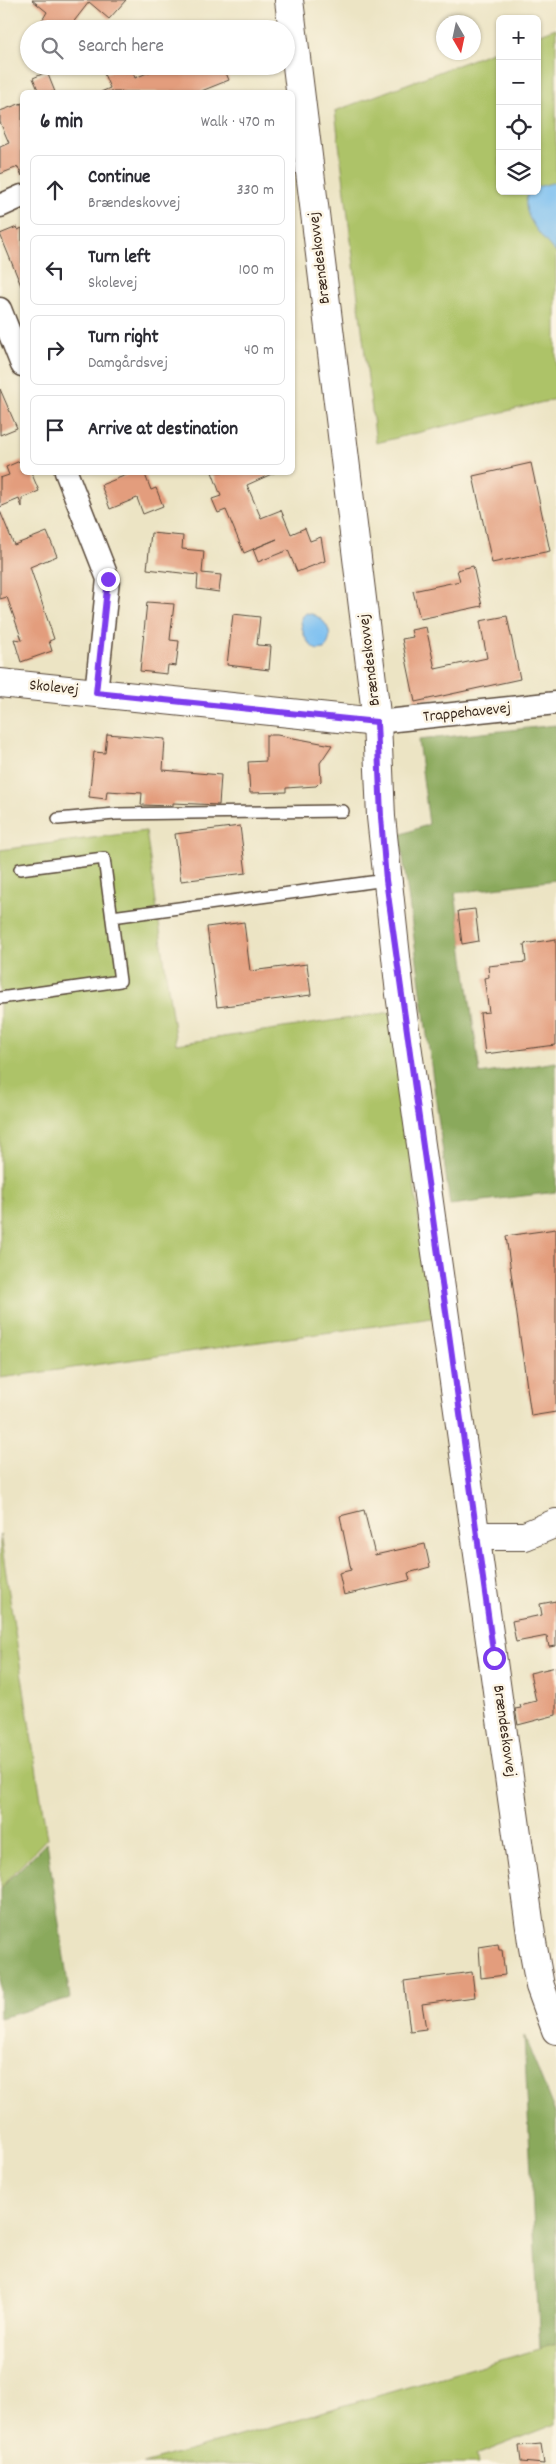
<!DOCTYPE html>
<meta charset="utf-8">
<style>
:root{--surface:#fff;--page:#f7f7f7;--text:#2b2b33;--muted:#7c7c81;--line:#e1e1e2}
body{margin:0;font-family:Dekko,sans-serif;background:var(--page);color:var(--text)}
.controls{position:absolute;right:15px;top:15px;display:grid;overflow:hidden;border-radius:8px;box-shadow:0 1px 4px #0004}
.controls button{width:45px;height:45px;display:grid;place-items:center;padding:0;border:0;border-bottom:1px solid var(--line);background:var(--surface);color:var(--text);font:25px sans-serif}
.compass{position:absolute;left:436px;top:15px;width:45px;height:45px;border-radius:50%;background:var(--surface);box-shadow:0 1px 4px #0004;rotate:171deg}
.stop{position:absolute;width:15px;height:15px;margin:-11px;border:4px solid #7c3aed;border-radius:50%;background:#fff}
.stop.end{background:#7c3aed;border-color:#fff;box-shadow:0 1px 5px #0008}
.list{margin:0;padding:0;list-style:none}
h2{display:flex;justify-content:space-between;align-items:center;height:65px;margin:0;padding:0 20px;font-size:21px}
h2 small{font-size:16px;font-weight:400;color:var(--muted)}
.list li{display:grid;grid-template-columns:32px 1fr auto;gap:15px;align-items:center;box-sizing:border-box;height:70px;margin:0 10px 10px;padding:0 10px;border:1px solid var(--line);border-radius:8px}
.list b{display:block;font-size:19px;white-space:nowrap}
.list p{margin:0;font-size:16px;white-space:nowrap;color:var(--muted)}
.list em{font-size:16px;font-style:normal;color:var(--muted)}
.icon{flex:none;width:28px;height:28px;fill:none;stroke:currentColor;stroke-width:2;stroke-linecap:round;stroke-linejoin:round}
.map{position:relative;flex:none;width:556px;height:2464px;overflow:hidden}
.search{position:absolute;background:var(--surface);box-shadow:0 1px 4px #0004;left:20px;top:20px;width:275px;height:55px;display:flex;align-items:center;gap:12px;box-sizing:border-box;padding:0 18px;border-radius:28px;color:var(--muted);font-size:19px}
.panel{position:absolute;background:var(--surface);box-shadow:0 1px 4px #0004;left:20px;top:90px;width:275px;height:385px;border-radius:8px}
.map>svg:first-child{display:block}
.green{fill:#adc368;stroke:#747643}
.forest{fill:#8aa95c;stroke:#626a3d}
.water{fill:#7abff1;stroke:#5a7488}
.building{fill:#e39d7d}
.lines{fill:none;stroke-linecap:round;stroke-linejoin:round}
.service-casing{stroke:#564637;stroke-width:14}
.minor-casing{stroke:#564637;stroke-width:25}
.tertiary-casing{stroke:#564637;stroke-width:30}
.service{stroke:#fff;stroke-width:11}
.minor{stroke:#fff;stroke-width:22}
.tertiary{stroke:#fff;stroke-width:28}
.route{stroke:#7c3aed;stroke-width:6}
.labels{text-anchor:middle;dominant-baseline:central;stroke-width:5;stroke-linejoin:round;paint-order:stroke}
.street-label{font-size:16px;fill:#3b2a1e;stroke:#fcf5e5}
</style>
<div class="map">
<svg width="556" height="2464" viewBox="0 0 556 2464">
<rect width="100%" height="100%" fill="#fcf5e5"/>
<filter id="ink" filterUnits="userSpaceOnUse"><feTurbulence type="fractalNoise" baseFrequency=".02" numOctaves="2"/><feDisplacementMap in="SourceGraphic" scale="10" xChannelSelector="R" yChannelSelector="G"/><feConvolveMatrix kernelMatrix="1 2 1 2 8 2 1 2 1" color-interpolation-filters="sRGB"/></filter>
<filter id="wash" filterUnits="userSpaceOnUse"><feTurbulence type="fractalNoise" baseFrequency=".0096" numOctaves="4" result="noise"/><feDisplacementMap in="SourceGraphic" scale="20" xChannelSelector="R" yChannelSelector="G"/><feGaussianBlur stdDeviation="1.12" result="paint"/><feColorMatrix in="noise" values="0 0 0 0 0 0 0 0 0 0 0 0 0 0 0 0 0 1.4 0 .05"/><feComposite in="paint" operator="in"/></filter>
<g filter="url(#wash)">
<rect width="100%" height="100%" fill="#ece4c4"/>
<g class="green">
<path d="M556,28V399L376,443L335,111L500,49V191H537V35Z"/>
<path d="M146,831L176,1044L391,1012L432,1318L0,1378V850Z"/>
<path d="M0,1535L47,1838L1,1887L0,1886Z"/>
<path d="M556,2344V2424L476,2455L478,2464H143Z"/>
</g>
<g class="forest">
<path d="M556,725V880L455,893L480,1074L556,1062V1192L450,1205L400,835L429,824L418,740Z"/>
<path d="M47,1842L70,1998L0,2018V1889Z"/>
<path d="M524,2036L556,2115V2344L540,2348Z"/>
</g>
<g class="water">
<path d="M556,182V253C544,239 515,211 530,191H537V187Z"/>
<path d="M306,613C323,614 338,634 324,649L317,650C306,644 301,631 301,618Z"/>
</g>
<g id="blocks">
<g class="building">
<path d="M32,0H126L109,19L89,2L68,29H37L47,12Z"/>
<path d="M122,66H131L135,78L164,66H223L229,80L199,92H101L110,88L104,74Z"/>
<path d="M47,72L55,92H39L33,78Z"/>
<path d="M22,103V176L18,167L0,174V147L9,143L0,122V111Z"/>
<path d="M17,227L18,230L22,228V288L0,234Z"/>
<path d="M0,389L17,428L0,435Z"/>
<path d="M22,460V472H31L39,491L22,498V507L19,499L0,507V478L9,475L6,467Z"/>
<path d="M531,463L550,551L492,563L473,476Z"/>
<path d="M134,472H144L151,490L156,488L163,506L143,514L137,498L110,509L101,485Z"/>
<path d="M212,472H276L247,485L261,518L281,510L291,534L305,528L310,541L321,537L325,561L297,572L288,550L258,562L253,549L277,539L244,553L226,510L218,513L212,499L221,496Z"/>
<path d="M0,511L14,545L47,532L57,556L30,567L54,639L49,641L52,651L21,662L14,639L22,640L7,597L0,599Z"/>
<path d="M151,533L183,536L182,549L204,551L202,573L221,575L219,592L197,589L198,575L147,569Z"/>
<path d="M473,566L482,606L420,619L413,591L460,581L457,570Z"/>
<path d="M147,602L174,604L170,640L179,641L176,666L168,665L167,674L140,671Z"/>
<path d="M233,614L260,617L257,645L271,646L269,670L227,665Z"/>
<path d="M507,616L520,679L415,702L402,639L413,637L411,630L426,627L435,669L487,658L480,621Z"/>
<path d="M107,734L165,739L163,770L221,775L219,805L173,803V806L141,805L142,793L107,791L106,799L89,797L94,752L105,753Z"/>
<path d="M266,735H277L332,745L320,763L321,781L316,786L286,788V792L250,793L248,762L266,761Z"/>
<path d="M240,826L246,873L181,881L175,834Z"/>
<path d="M475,909L479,941L462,944L458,911Z"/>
<path d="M244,922L250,971L307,964L311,995L217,1007L207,927Z"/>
<path d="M556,939V1045L485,1054L480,1013L489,1012L484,978L489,977L488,966L526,962L524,944Z"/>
<path d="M556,1229V1412L531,1416L506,1236Z"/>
<path d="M364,1510L375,1555L425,1544L430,1567L408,1573L410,1580L344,1595L339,1573L351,1570L340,1516Z"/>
<path d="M556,1601V1646L549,1647L547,1636L516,1642L512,1621L542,1615L540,1604Z"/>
<path d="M556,1667V1715L518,1725L515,1709L521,1708L520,1705L536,1701L530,1673Z"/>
<path d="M498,1944L499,1950H502L505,1975L481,1978L479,1947Z"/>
<path d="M472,1972L475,1997L422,2004L426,2029L410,2031L404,1981Z"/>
<path d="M541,2444L544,2464L521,2462L519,2446Z"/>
</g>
</g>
</g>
<g filter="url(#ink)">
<use href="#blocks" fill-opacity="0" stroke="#564637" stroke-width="1"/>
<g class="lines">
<defs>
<g id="service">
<path d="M58,819L115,814L343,811"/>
<path d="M112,917L386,880"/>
<path d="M0,998L120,981L104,858L20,869"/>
</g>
<g id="minor">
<path d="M0,206L22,196"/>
<path d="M0,309L22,365"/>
<path d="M66,472L108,579L96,693"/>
<path d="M377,722L556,703"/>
</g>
<g id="tertiary">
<path d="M289,0L377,722L381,817L400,994L532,1942L540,1986L556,2030"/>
<path d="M0,683L377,722"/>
<path d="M476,1536H525L556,1523"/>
</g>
</defs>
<use href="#service" class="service-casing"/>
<use href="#minor" class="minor-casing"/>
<use href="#tertiary" class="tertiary-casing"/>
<use href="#service" class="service"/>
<use href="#minor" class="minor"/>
<use href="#tertiary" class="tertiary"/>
</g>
</g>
<g class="lines" filter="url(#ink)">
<path class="route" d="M108,579L96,693L377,722L381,817L386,880L494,1658"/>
</g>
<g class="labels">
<g class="street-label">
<text transform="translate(320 258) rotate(-97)">Brændeskovvej</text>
<text transform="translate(370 660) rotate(-97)">Brændeskovvej</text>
<text transform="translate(54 688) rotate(6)">Skolevej</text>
<text transform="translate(467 713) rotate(-6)">Trappehavevej</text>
<text transform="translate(504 1731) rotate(82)">Brændeskovvej</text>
</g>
</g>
</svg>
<div class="controls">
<button>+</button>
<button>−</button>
<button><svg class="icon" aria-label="locate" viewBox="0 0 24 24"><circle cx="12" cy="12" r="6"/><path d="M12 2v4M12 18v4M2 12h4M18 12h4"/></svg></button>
<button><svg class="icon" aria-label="layers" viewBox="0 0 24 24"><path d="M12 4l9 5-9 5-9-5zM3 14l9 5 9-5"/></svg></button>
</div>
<svg class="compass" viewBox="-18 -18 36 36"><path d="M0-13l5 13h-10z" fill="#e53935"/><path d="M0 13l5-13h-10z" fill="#7c7c81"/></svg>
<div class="stop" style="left:494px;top:1658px"></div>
<div class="stop end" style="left:108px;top:579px"></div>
<div class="search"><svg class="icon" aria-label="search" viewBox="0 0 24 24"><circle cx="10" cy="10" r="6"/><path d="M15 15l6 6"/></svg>Search here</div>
<section class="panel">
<h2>6 min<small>Walk · 470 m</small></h2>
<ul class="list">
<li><svg class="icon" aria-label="ahead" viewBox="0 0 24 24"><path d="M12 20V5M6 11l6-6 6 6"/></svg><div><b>Continue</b><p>Brændeskovvej</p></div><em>330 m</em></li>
<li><svg class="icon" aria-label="left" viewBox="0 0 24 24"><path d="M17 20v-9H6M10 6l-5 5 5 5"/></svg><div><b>Turn left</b><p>Skolevej</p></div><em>100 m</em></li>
<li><svg class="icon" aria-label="right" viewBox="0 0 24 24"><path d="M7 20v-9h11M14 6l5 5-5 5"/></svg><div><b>Turn right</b><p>Damgårdsvej</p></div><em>40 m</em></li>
<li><svg class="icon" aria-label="arrive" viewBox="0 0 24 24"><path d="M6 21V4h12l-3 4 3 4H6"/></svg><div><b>Arrive at destination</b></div></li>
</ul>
</section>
</div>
